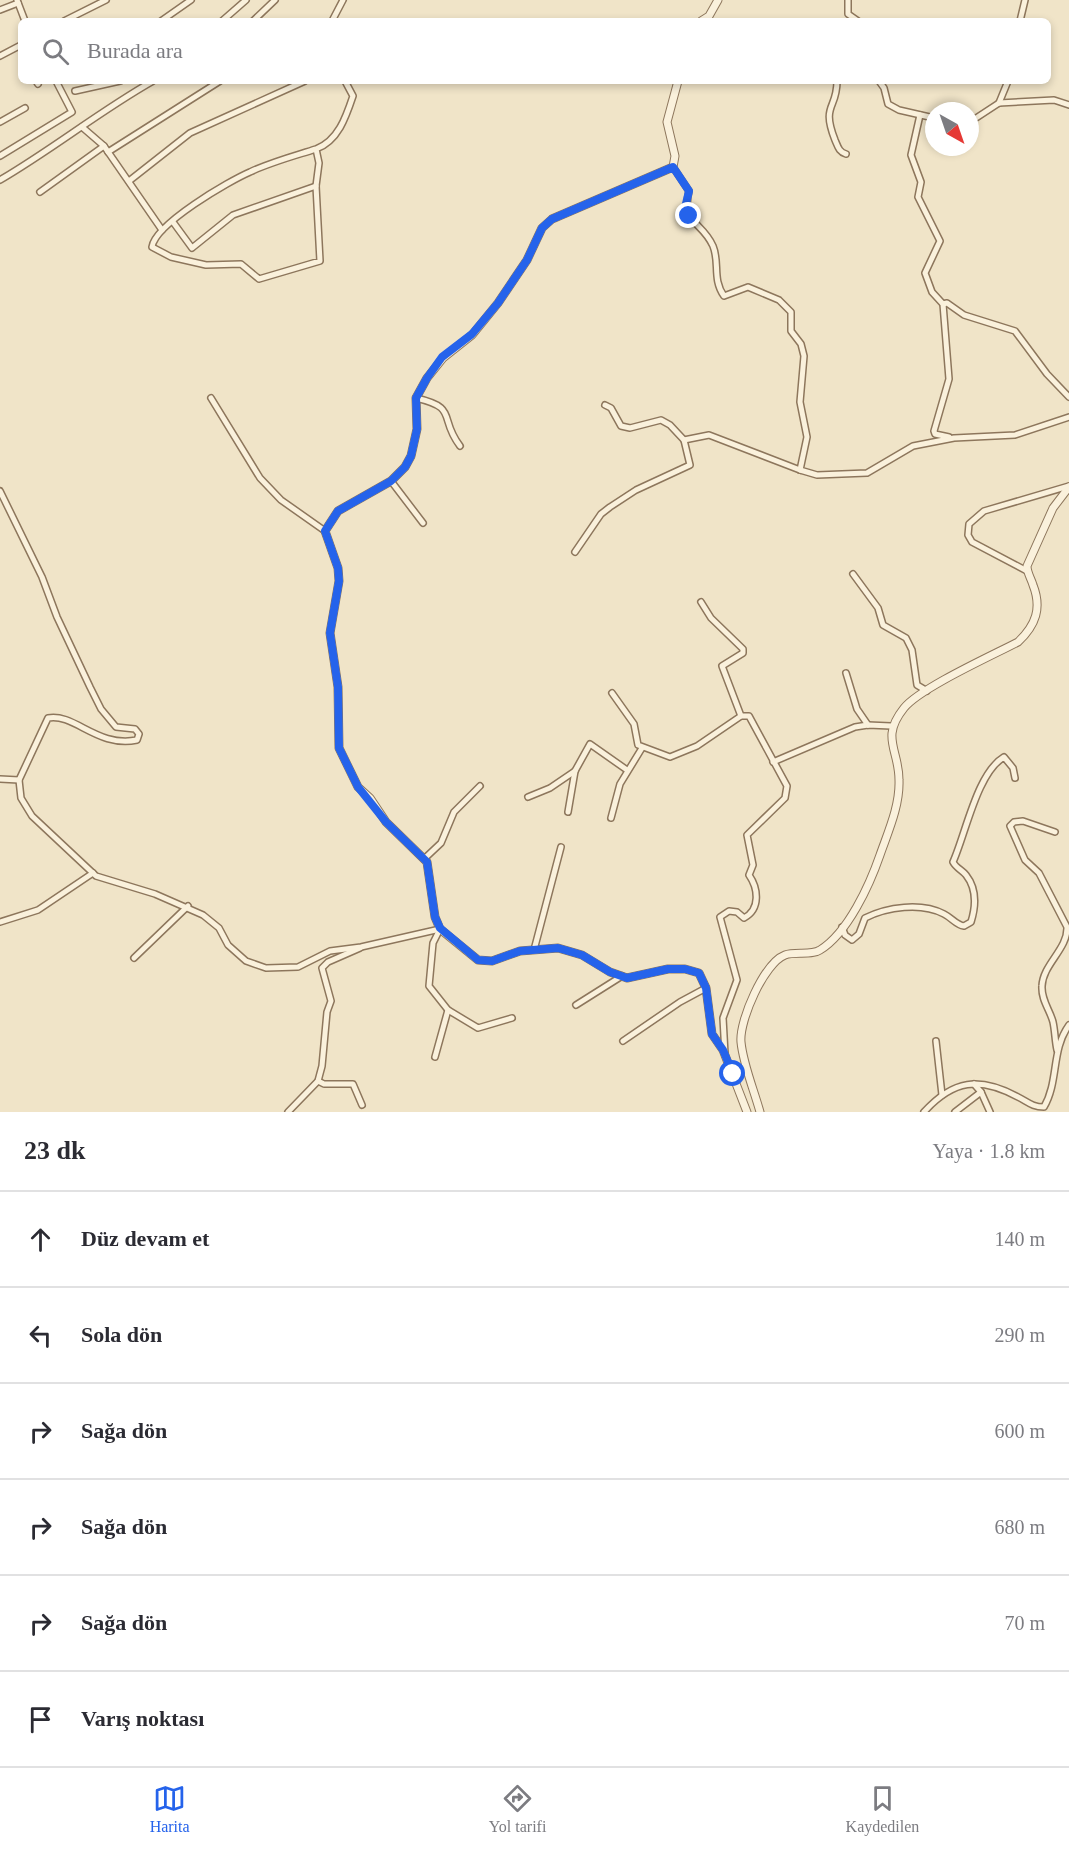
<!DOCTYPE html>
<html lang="tr">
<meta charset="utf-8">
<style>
:root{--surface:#fff;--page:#f2f2f3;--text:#2b2b33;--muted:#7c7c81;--line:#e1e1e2;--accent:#2563eb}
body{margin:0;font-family:"Times New Roman",serif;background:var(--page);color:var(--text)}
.compass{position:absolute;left:925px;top:102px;width:54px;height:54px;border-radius:50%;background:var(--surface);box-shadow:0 3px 9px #0003;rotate:140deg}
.stop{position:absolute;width:18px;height:18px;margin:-14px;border:4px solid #2563eb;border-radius:50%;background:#fff}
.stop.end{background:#2563eb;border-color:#fff;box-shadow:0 2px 6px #0008}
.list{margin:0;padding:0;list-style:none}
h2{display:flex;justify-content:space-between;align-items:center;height:78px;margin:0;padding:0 24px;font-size:26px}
h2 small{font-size:20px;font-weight:400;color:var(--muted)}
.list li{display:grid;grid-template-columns:39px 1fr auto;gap:18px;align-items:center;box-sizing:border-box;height:96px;padding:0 24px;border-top:2px solid var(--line)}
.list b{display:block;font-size:22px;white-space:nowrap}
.list em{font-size:20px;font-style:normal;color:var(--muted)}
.icon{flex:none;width:33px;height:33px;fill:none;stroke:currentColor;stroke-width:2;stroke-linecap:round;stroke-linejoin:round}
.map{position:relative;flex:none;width:1069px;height:1112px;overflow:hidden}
.search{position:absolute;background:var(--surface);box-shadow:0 3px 9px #0003;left:18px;right:18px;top:18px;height:66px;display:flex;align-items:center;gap:15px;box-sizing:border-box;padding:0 21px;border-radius:9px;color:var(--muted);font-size:22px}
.sheet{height:654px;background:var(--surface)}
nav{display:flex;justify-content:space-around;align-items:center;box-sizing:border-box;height:84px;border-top:2px solid var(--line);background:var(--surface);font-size:16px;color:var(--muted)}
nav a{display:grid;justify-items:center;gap:3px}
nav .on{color:var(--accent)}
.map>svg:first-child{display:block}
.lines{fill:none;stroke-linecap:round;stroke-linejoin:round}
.minor-casing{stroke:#8d765c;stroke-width:8}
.tertiary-casing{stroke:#8d765c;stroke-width:9}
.minor{stroke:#faf1dc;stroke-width:5}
.tertiary{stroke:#faf1dc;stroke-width:7}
.route{stroke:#2563eb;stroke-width:8}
</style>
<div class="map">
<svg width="1069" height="1112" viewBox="0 0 1069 1112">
<rect width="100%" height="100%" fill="#f0e4c8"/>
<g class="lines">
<defs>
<g id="minor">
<path d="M17,0L25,21"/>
<path d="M848,0V14L858,21"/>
<path d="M0,10L18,3"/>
<path d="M64,21L106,0"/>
<path d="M161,21L191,0"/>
<path d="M222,21L246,0"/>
<path d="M253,21L275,0"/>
<path d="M332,21L343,0"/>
<path d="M1020,21L1025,0"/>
<path d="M0,56L21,45"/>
<path d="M36,81L38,84"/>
<path d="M837,81C837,110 821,104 835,140C838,147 839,152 846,154"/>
<path d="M879,81L884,88L888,104L899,110L934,118"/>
<path d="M75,91L120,81"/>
<path d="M999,103L1008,81"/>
<path d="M920,115L911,155L921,182L918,197L940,241L925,273L932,292L943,304L949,379L934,431L935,434L949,437"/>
<path d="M0,122L25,108"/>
<path d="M970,122L999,103L1054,100L1069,105"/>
<path d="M82,127L104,146L162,230"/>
<path d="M316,149C294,156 271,162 250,172C229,181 155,224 152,247L171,257L206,265L241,264L259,279L320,261L316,186L319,163L316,149C338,141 346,117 353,96L345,81"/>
<path d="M108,152L220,81"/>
<path d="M0,156L72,112L56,81"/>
<path d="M673,167L689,191C681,224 702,221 713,246C720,263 712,279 724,296L748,287L779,300L791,312V331L801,344L804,356L800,402L807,437L800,470L817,475L867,473L913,446L954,438L1015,435L1069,417"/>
<path d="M0,180C53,149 100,111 153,81"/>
<path d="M129,181L190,133L305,81"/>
<path d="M40,192L104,146"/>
<path d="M173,222L192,248L233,215L316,186"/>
<path d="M943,304L947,303L964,315L1015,331L1047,374L1069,397"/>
<path d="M211,398L260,478L281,500L325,531"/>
<path d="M416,398C459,408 438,417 460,446"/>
<path d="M605,405L611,408L621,426L630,428L661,420L670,425L684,440"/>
<path d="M391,481L423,523"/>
<path d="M0,491L42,577L57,617L90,687L101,709L116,727L135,729L139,734L137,740C97,748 75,713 48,718L19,780L21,798L32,816L96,876L155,894L203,915L219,928L228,945L246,961L266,968L298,967L330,951L361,947L440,929"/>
<path d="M575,552L601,514L610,507L636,490L690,465L684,440L709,435L800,470"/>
<path d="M1027,571L972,542L968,535L969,524L984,511L1069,486"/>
<path d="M853,574L878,608L883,625L906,638L912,650L917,685L927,691"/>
<path d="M701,602L711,618L743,649V653L722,666L741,716"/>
<path d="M846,673L857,709L868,725"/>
<path d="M612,693L634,724L638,745L670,757L697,746L741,716H749L787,786L785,798L747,835L753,865L749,875C758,888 761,909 744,918L737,912L729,911L720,917L737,980L723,1018L725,1054"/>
<path d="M773,762L855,727L868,725L891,726"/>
<path d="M0,779L19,780"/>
<path d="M528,797L550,788L575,771"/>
<path d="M568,812L575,771L590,744L627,770"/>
<path d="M611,818L620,784L642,748"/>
<path d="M1055,832L1023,821L1014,822L1010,826L1025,860L1039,873L1067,927C1068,949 1043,964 1042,986C1041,1000 1050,1010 1053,1022C1055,1031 1055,1041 1057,1050"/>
<path d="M424,859L441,843L454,812L480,786"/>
<path d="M0,922L38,910L93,873"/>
<path d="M842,927L845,935L852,940L859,934L865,918C887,907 921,902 944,914C952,918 956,925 964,926L971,922C976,906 977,889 966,875C962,870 956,868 953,862C966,833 977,773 1004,757L1013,768L1015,778"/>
<path d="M440,929L433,943L429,986L448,1010L478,1028L512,1018"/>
<path d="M534,950L561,847"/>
<path d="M134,958L188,906"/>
<path d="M576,1005L622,976"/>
<path d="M623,1041L680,1002L706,988"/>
<path d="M936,1041L942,1095"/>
<path d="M435,1057L448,1010"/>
<path d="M318,1081L324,1084H353L362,1105"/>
<path d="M974,1084L981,1092L990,1112"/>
<path d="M288,1112L318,1081L322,1066L327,1012L331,1001L322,968L328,962L360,948"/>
<path d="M924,1112C953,1080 979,1076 1018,1097C1028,1102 1032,1107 1044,1107C1059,1081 1051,1050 1069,1025"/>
<path d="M955,1112L981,1092"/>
</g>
<g id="tertiary">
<path d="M701,21L709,16L718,0"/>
<path d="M678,81L667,122L675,156L673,167L552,219L542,228L527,260L498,303L472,335L443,358L427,378L416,398L417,429L411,456L405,467L391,481L338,511L325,531L338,568L339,581L330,633L338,687L339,748L358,787L370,798L386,822L427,862L435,917L440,929L478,960L492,961L520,951L558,948L582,955L610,972L627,978L668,969H685L699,973L706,988L712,1034L723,1050L747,1112"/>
<path d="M760,1112C754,1090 743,1064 741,1042C739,1021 764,963 785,955C795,951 811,956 820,950C848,933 870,884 880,855C888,832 900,806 899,780C899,749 880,738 904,708C920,688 993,655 1018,642C1036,625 1042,608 1033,585C1031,578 1027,573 1027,566L1053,508L1069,487"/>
</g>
</defs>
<use href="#minor" class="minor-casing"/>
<use href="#tertiary" class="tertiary-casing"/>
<use href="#minor" class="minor"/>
<use href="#tertiary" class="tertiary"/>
</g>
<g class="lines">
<path class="route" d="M689,216L685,208L689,191L673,167L552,219L542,228L527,260L498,303L472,334L442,357L427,378L416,398L417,429L411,456L405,467L391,481L338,511L325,531L338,568L339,581L330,633L338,687L339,748L358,787L386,822L427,862L435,917L440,928L478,960L492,961L520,951L558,948L582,955L610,972L627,978L668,969H685L699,973L706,988L712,1034L723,1050L733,1074"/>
</g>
</svg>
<svg class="compass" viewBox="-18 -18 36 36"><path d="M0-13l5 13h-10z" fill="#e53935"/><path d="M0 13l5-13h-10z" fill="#7c7c81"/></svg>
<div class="stop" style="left:733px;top:1074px"></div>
<div class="stop end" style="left:689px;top:216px"></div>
<div class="search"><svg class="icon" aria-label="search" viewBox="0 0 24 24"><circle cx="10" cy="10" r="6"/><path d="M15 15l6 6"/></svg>Burada ara</div>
</div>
<section class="sheet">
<h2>23 dk<small>Yaya · 1.8 km</small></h2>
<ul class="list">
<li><svg class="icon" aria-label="ahead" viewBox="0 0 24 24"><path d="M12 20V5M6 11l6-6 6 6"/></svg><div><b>Düz devam et</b></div><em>140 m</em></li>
<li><svg class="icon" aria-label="left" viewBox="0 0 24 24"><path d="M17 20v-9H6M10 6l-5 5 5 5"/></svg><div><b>Sola dön</b></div><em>290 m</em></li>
<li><svg class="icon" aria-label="right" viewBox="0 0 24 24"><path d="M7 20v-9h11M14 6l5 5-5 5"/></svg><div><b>Sağa dön</b></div><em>600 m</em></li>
<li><svg class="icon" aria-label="right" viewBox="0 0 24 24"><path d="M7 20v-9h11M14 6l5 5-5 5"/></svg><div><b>Sağa dön</b></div><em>680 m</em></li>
<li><svg class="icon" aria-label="right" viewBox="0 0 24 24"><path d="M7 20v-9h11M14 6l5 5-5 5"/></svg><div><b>Sağa dön</b></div><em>70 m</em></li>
<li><svg class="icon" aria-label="arrive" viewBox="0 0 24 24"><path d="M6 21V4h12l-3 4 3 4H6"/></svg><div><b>Varış noktası</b></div></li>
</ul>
</section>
<nav>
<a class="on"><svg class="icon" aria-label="map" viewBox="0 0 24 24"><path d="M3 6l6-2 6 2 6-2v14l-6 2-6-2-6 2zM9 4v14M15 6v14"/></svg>Harita</a>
<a><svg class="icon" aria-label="directions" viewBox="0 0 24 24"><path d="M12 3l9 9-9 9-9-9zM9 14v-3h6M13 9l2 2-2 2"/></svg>Yol tarifi</a>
<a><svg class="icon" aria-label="saved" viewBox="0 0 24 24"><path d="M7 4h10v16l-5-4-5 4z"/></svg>Kaydedilen</a>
</nav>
